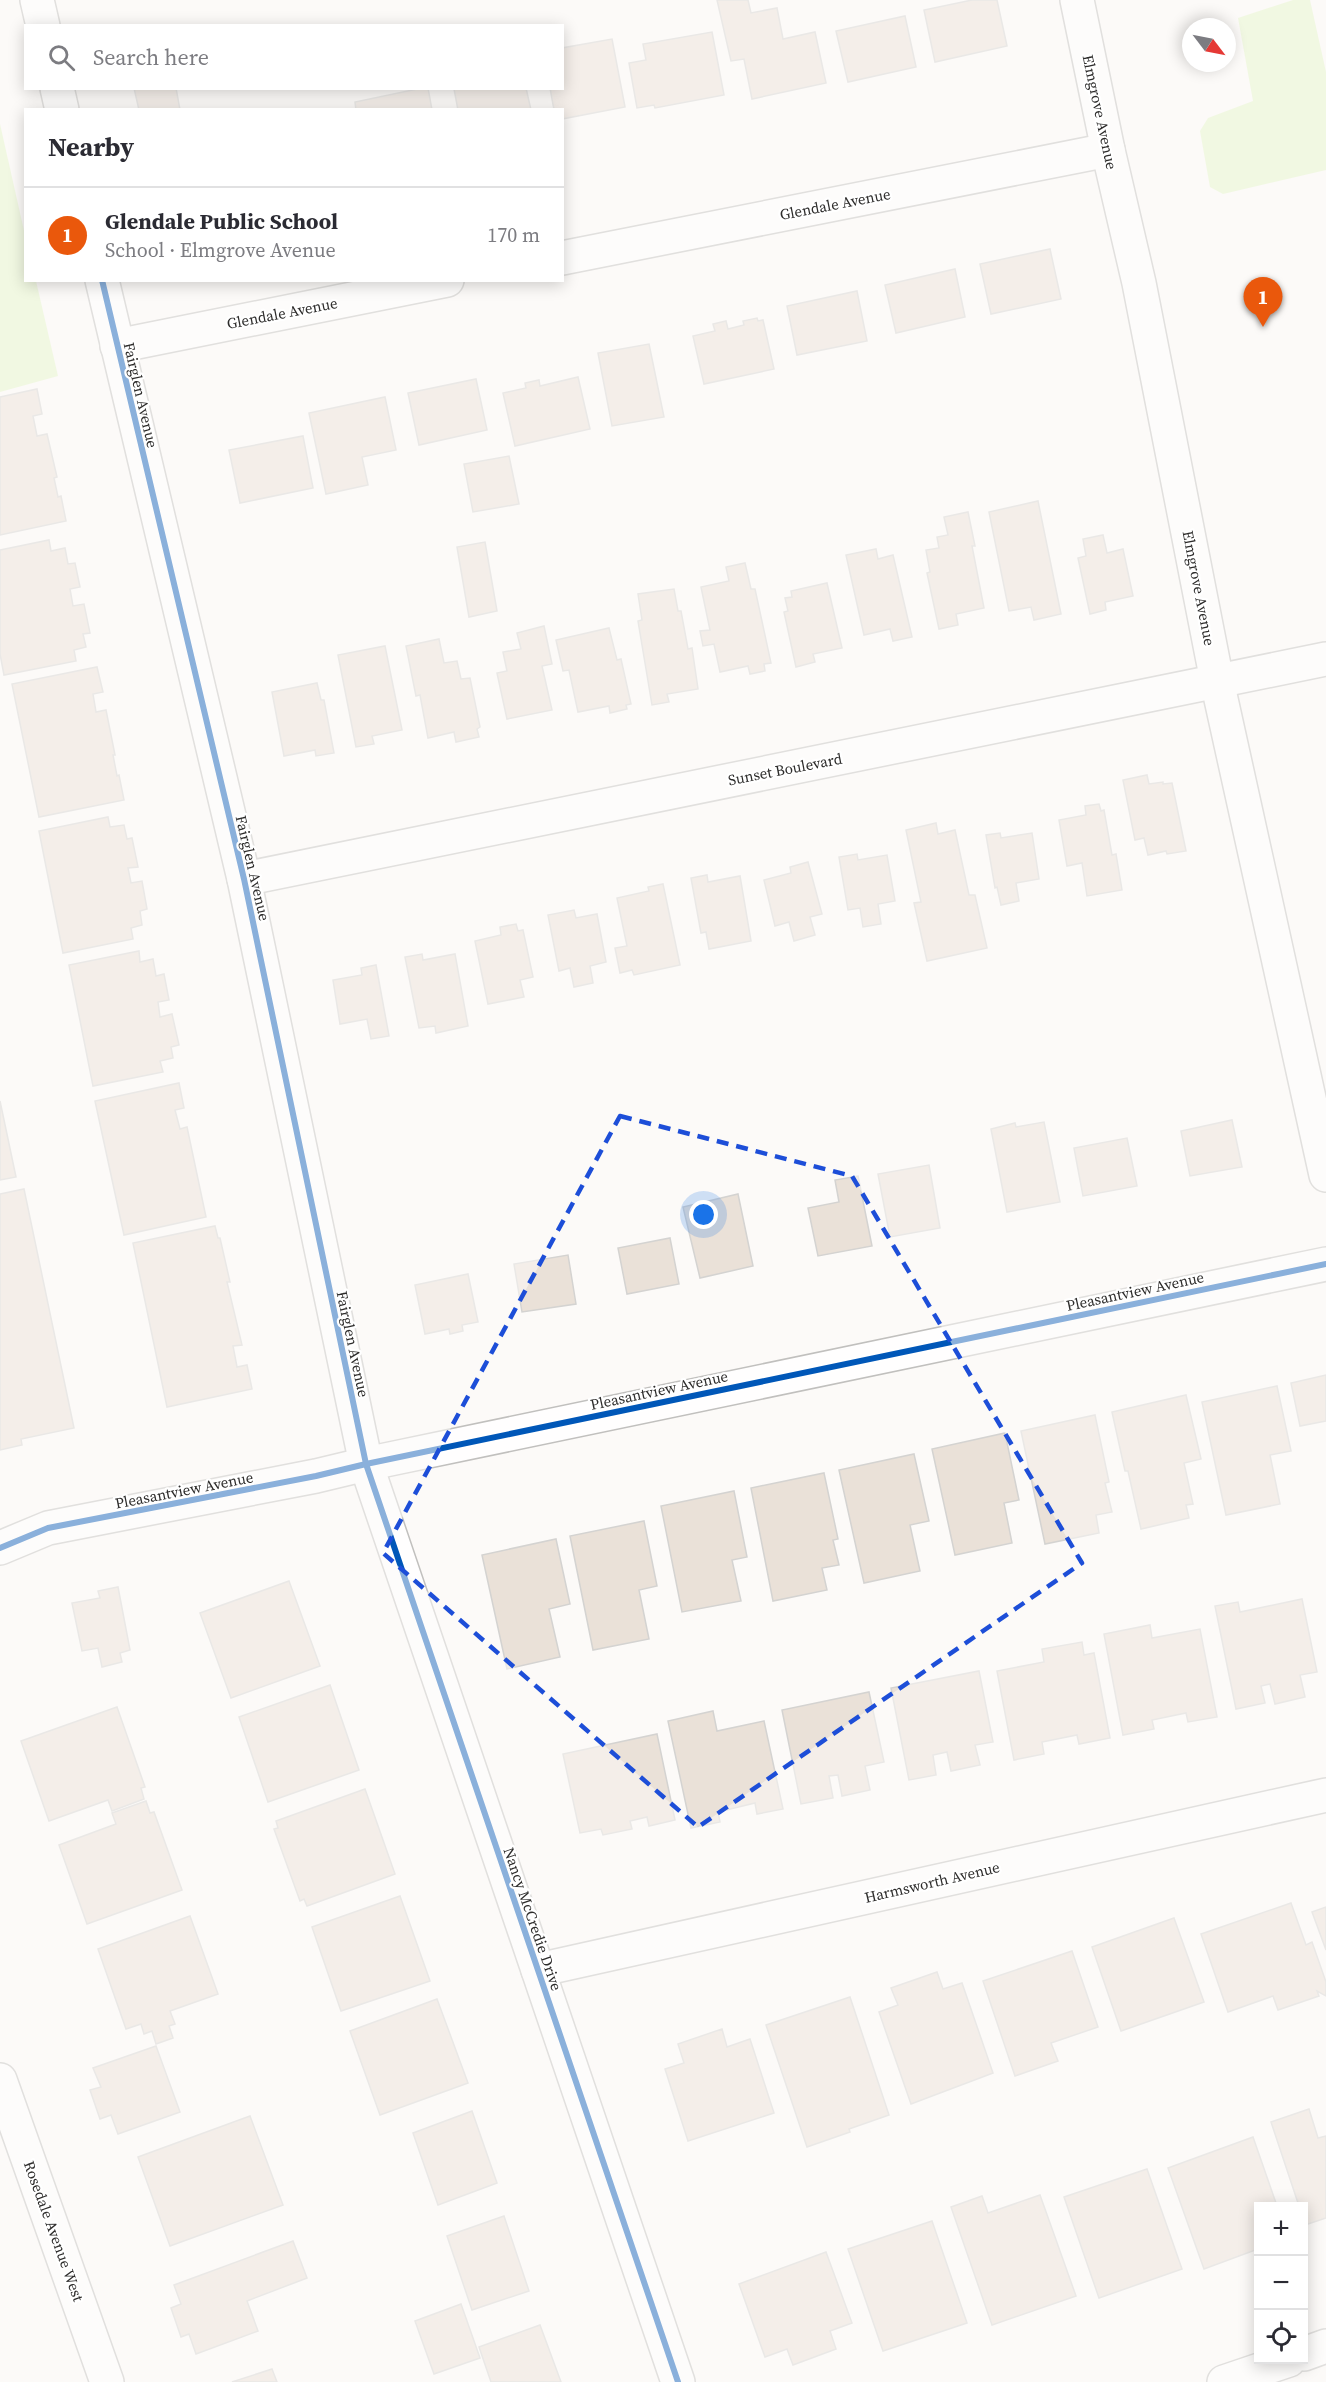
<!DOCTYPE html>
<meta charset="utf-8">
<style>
:root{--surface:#fff;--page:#f7f7f7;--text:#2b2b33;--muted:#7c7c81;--line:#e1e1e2;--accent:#ea580c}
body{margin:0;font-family:"Source Serif 4",serif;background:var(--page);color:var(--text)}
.controls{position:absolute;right:18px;bottom:18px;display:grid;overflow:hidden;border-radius:0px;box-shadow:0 3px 15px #0003}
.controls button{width:54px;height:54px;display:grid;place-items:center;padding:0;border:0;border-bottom:2px solid var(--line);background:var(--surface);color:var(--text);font:30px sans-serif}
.compass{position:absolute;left:1182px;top:18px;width:54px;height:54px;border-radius:50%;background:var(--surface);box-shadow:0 3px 15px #0003;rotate:122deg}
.you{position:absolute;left:704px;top:1215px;width:21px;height:21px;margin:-15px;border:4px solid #fff;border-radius:50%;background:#1a73e8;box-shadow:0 0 0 9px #1a73e833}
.badge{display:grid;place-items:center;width:39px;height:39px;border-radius:50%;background:var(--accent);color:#fff;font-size:20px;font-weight:700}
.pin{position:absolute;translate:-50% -50px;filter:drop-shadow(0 2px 3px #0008)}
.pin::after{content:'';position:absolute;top:32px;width:21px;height:18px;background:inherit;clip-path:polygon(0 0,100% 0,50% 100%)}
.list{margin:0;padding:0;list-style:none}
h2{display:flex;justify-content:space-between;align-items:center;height:78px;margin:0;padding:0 24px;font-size:26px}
h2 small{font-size:20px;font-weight:400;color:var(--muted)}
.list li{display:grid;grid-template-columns:39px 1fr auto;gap:18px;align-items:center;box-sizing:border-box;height:96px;padding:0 24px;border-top:2px solid var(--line)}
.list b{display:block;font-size:22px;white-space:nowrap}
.list p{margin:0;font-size:20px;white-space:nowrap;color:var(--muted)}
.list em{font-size:20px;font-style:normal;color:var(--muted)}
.icon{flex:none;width:33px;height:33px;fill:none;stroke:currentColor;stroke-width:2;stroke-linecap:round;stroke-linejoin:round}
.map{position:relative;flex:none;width:1326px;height:2382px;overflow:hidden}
.search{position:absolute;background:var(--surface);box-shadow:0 3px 15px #0003;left:24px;top:24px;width:540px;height:66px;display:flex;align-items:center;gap:15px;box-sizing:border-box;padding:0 21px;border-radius:0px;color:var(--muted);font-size:22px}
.panel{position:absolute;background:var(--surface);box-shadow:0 3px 15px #0003;left:24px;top:108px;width:540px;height:174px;border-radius:0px}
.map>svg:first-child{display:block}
.green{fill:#e5f7c8}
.building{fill:#eae1d8;stroke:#d4d3d1;stroke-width:1.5}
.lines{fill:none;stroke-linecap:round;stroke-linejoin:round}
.minor-casing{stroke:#c1c0be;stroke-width:36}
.minor{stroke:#fffefe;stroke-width:33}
.cycleway-casing{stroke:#fff;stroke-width:10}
.cycleway{stroke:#0057b8;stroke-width:6}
.marked{fill:none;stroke:#1d4ed8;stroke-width:4.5;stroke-dasharray:12 8;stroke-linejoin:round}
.labels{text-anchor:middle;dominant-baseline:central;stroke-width:4.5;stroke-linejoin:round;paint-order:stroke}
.street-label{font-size:15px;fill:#2d2c2b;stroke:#fff}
</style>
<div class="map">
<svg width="1326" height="2382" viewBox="0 0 1326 2382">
<rect width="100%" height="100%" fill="#fcfaf8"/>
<g class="green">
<path d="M1293,0H1310L1326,72V170L1223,194L1210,187L1200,131L1208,118L1253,101L1238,18Z"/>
<path d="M0,124L25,235L26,280L36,281L58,376L0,392Z"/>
</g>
<g class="building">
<path d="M717,0H748L751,13L777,8L783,39L815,32L826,83L752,99L744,59L731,61Z"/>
<path d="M972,0H997L1007,46L935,62L924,10Z"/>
<path d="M905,16L916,67L848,82L836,31Z"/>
<path d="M712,32L724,95L655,108L654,105L637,108L629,63L646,60L643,44Z"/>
<path d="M612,39L625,107L562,119V110H554L550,88H562V48Z"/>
<path d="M134,88H176L180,110H139Z"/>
<path d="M422,88H428L432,110H356L355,102Z"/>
<path d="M526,88L531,110H458L454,89Z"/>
<path d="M1050,249L1061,299L991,314L980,264Z"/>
<path d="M955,269L965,317L896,333L885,285Z"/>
<path d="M857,291L867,341L797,355L787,306Z"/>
<path d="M757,318L758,321L763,320L774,369L704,384L693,336L715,331L713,324L726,321L728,329L744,325L743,321Z"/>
<path d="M649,344L664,417L612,426L598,353Z"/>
<path d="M578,377L590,429L515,446L503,393L526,388L525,383L539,380L540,386Z"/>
<path d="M476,379L487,430L419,445L408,393Z"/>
<path d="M37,389L42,414L33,416L37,436L47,434L57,477L54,478L58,497L61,496L66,521L0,535V397Z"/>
<path d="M385,397L396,450L362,457L368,485L326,494L309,413Z"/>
<path d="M303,436L313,488L240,503L229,450Z"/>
<path d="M509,456L519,504L473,512L464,464Z"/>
<path d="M1038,501L1061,614L1034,620L1031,607L1009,611L989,512Z"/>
<path d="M968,512L975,546H972L984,608L956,614L958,625L939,629L927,573L930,572L926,550L939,548L937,537L948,535L944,517Z"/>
<path d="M1103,535L1107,553L1123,549L1133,596L1105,602L1106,610L1090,614L1078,558L1086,556L1083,539Z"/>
<path d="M49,540L51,551L65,548L68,564L75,563L80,587L70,589L73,606L84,604L90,633L83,634L86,647L74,650L76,661L4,675L0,654V550Z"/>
<path d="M485,542L497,611L469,617L457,547Z"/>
<path d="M876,549L878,559L893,555L912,637L893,641L890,629L864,635L846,555Z"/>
<path d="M745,563L751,589H755L771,663L764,664L765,671L750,674L748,666L720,672L714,644L703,646L700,631L710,630L701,587L729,581L726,567Z"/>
<path d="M827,583L842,648L813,654L815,662L796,667L784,612L788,611L785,598L792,597L791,591Z"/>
<path d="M674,589L678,611H681L688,649L692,648L698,689L667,694L669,702L652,705L638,621L642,620L638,594Z"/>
<path d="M544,626L552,664L542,666L552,710L507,719L497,673L507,671L503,652L521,649L517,633Z"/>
<path d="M609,628L617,660L621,659L631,704L626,705L627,709L610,713L609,706L578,712L569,670L563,671L556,640Z"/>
<path d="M439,639L444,663L457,661L461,679L470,678L480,727L477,729L479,737L456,742L454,732L428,738L420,695L416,696L406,646Z"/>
<path d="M385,646L402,730L372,736L374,744L356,747L338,655Z"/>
<path d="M97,667L103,692L93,694L96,712L106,710L115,755H113L117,776L119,775L124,800L39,817L12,684Z"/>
<path d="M317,683L321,700H324L334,753L316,756L315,750L284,756L272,692Z"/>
<path d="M1147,775L1149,784L1163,782V784L1172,783L1186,851L1167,854L1166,851L1148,855L1144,838L1135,840L1123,780Z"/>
<path d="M1099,804L1101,811L1104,810L1112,855L1116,854L1122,890L1087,896L1082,863L1067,866L1059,820L1086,815L1085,806Z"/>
<path d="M108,817L110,827L124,825L127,839L132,838L138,867L128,868L131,883L142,881L147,909L140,911L142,925L131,928L133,939L63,953L39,831Z"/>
<path d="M936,823L938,834L955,830L969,895H975L987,948L927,961L914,903L921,902L906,830Z"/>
<path d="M1000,833L1001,838L1032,833L1039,879L1016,883L1019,901L1001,905L997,887L995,888L986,835Z"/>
<path d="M857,854L858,860L887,855L895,901L878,904L881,924L863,927L860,908L848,910L839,857Z"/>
<path d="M808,862L822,914L810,917L815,935L794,941L789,922L775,926L764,880L791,873L790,867Z"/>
<path d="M707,875L708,882L740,876L751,941L709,949L706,932L701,933L691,878Z"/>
<path d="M663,884L680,965L634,975L632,970L620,973L615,948L627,946L617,898L649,891L648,887Z"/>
<path d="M574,910L576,918L597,914L606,962L590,966L593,983L574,987L570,968L559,971L548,915Z"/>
<path d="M516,924L518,931L523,930L533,977L520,980L524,997L488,1004L475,941L501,935L500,927Z"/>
<path d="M139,951L140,962L153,959L156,976L164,974L169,1000L158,1002L160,1017L172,1014L179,1045L171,1047L173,1058L160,1061L163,1072L93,1086L69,965Z"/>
<path d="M422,954L423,960L455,954L468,1026L436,1033L435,1026L419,1028L405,957Z"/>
<path d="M376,965L389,1036L371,1039L367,1019L340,1024L333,980L362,975L361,968Z"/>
<path d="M179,1083L184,1108L175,1110L180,1129L187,1127L206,1217L124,1235L95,1101Z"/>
<path d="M0,1101L16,1177L0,1180Z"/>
<path d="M1232,1120L1242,1167L1190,1176L1181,1131Z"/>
<path d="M1044,1122L1060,1202L1007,1212L991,1129L1015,1123L1016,1127Z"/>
<path d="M1127,1138L1137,1186L1083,1196L1074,1148Z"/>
<path d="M929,1165L940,1228L890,1237L878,1174Z"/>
<path d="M858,1176L872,1246L818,1256L808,1208L839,1202L835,1180Z"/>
<path d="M24,1189L74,1428L21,1439L22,1445L0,1450V1194Z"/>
<path d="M738,1194L753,1266L700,1278L683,1207Z"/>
<path d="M215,1226L218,1238H220L230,1282H227L242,1345L233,1346L237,1367L247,1365L252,1389L167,1407L133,1243Z"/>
<path d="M670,1238L679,1284L627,1294L618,1248Z"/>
<path d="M568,1255L576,1304L522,1312L514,1264Z"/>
<path d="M468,1274L478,1322L462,1325L463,1331L450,1334L449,1329L425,1334L415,1285Z"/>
<path d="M1326,1375V1421L1300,1426L1291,1383Z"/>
<path d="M1277,1386L1291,1451L1270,1455L1280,1504L1226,1515L1202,1402Z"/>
<path d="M1186,1395L1201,1459L1184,1463L1193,1504L1186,1505L1189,1518L1141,1529L1128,1471H1125L1112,1412Z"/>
<path d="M1095,1415L1109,1482L1105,1483L1112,1512L1096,1515L1099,1533L1045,1544L1021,1431Z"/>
<path d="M1005,1433L1019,1500L1004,1503L1012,1543L955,1555L932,1449Z"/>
<path d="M914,1454L929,1521L910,1525L920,1571L864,1583L839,1470Z"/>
<path d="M824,1473L838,1539L833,1540L839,1565L822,1568L827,1590L773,1601L751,1488Z"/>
<path d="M734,1491L747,1557L732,1560L741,1601L682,1612L661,1506Z"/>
<path d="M644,1521L657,1586L639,1590L649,1639L593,1650L570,1536Z"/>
<path d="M556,1539L570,1604L549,1609L560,1657L507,1669L482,1555Z"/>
<path d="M289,1581L320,1666L231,1698L200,1613Z"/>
<path d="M118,1587L130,1650L120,1653L122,1662L102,1667L98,1648L82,1651L72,1603L100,1598L98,1591Z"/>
<path d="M1302,1599L1317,1672L1300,1675L1305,1697L1275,1704L1270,1684L1261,1686L1265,1703L1236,1709L1215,1606L1238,1602L1240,1612Z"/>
<path d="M1150,1625L1152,1638L1200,1629L1217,1717L1188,1722L1186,1713L1152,1720L1154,1729L1123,1735L1104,1634Z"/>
<path d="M1082,1642L1084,1655L1094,1653L1110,1738L1079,1744L1077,1735L1042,1742L1044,1754L1014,1760L997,1671L1044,1662L1042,1649Z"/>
<path d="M979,1671L993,1742L975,1745L980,1765L951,1771L947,1752L933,1755L936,1775L909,1780L891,1688Z"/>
<path d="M330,1685L359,1770L268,1802L239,1717Z"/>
<path d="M869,1692L884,1762L865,1766L870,1790L842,1796L838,1775L829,1776L833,1798L801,1804L782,1710Z"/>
<path d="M117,1707L145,1787L141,1788L144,1799L112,1811L108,1800L49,1821L21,1741Z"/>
<path d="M713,1711L717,1731L764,1721L783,1809L757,1814L755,1803L718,1812L720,1822L691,1828L668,1721Z"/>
<path d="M657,1734L675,1820L649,1826L647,1817L630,1821L632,1829L603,1835L601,1829L580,1833L563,1754Z"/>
<path d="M365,1789L395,1874L307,1906L304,1899L300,1901L274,1829L278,1828L276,1821Z"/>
<path d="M146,1801L150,1813L154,1812L182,1890L87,1924L59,1845L116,1824L112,1813Z"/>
<path d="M400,1896L430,1981L341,2011L312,1927Z"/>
<path d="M1291,1903L1306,1945L1312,1942L1326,1982V1996L1317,1991L1319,1996L1278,2010L1273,1996L1228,2012L1201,1934Z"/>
<path d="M1326,1907V1950L1312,1912Z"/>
<path d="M190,1916L218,1994L170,2011L175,2024L169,2026L173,2038L156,2044L152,2031L144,2034L141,2024L126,2029L98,1949Z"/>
<path d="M1174,1918L1204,2002L1121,2031L1092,1947Z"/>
<path d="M1072,1951L1098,2027L1051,2043L1058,2061L1015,2076L983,1981Z"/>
<path d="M937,1972L943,1989L962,1983L993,2073L911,2104L879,2012L898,2005L891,1988Z"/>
<path d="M850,1997L889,2115L849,2129L850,2132L807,2147L766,2025Z"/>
<path d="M437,1999L468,2083L380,2115L350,2031Z"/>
<path d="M722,2029L727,2047L750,2039L774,2113L688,2141L665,2069L684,2063L678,2044Z"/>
<path d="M156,2046L180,2112L118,2134L111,2115L100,2119L90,2090L101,2087L93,2068Z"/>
<path d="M1309,2109L1318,2138L1326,2136V2218L1305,2225L1304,2206H1299L1271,2122Z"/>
<path d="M472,2111L497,2183L438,2205L413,2133Z"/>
<path d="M250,2116L283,2205L170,2246L138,2157Z"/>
<path d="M1253,2137L1277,2206H1258V2249L1204,2269L1168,2168Z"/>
<path d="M1147,2169L1182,2269L1099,2298L1064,2197Z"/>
<path d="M1040,2195L1076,2296L992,2325L951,2207L982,2196L988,2213Z"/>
<path d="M504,2216L529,2291L472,2310L447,2236Z"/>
<path d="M932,2221L967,2323L883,2351L848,2249Z"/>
<path d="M293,2241L307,2278L247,2301L258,2331L196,2354L189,2334L181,2337L171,2308L181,2304L174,2285Z"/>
<path d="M826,2252L852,2323L830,2331L836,2349L793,2365L787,2349L765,2357L739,2284Z"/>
<path d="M461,2304L480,2358L434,2374L415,2321Z"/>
<path d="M540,2325L561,2382H491L479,2347Z"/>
<path d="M272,2369L277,2382H232Z"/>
</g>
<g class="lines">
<defs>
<g id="minor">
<path d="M37,0L43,26"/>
<path d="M1077,0L1108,150L1139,283L1217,681L1326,1175"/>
<path d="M57,88L62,110"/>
<path d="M562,258L1108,150"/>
<path d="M102,280L244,879L366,1464L678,2382"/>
<path d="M117,346L447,280"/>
<path d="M244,879L1326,659"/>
<path d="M0,1548L48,1528L316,1476L366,1464L1326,1264"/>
<path d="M538,1970L1326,1795"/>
<path d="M0,2080L107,2382"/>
<path d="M1304,2354L1326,2346"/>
<path d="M1224,2382L1289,2360"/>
</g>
</defs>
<use href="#minor" class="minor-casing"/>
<use href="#minor" class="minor"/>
<defs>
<g id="cycleway">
<path d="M102,280L244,879L366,1464L678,2382"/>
<path d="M0,1548L48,1528L316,1476L366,1464L1326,1264"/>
</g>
</defs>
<use href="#cycleway" class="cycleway-casing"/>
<use href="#cycleway" class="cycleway"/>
</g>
<path d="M0 0H1326V2382H0ZM620,1116L852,1176L1082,1563L698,1827L383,1553Z" fill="#fcfaf8" fill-opacity=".55" fill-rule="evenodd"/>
<path class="marked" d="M620,1116L852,1176L1082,1563L698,1827L383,1553Z"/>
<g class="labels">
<g class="street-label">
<text transform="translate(1100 112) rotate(78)">Elmgrove Avenue</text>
<text transform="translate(835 204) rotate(-11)">Glendale Avenue</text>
<text transform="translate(282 313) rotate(-11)">Glendale Avenue</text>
<text transform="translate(141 395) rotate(77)">Fairglen Avenue</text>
<text transform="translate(1199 588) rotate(79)">Elmgrove Avenue</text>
<text transform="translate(785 769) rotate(-11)">Sunset Boulevard</text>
<text transform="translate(253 868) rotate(77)">Fairglen Avenue</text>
<text transform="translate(1135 1291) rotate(-12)">Pleasantview Avenue</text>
<text transform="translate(353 1344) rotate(78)">Fairglen Avenue</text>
<text transform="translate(659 1390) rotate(-12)">Pleasantview Avenue</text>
<text transform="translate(184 1490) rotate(-11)">Pleasantview Avenue</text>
<text transform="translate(932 1882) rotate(-13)">Harmsworth Avenue</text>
<text transform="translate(533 1919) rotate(71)">Nancy McCredie Drive</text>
<text transform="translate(54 2231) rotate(70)">Rosedale Avenue West</text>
</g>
</g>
</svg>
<div class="controls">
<button>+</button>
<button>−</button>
<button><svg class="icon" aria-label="locate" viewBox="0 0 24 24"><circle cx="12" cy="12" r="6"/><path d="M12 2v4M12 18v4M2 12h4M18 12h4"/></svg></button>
</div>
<svg class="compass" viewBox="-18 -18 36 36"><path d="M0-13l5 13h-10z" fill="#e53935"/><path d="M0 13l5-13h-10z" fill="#7c7c81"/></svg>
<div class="you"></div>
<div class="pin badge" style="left:1263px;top:327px">1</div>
<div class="search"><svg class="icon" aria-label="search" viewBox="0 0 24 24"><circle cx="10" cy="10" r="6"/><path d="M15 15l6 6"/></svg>Search here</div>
<section class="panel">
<h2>Nearby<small></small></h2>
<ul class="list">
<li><span class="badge">1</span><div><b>Glendale Public School</b><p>School · Elmgrove Avenue</p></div><em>170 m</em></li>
</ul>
</section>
</div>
